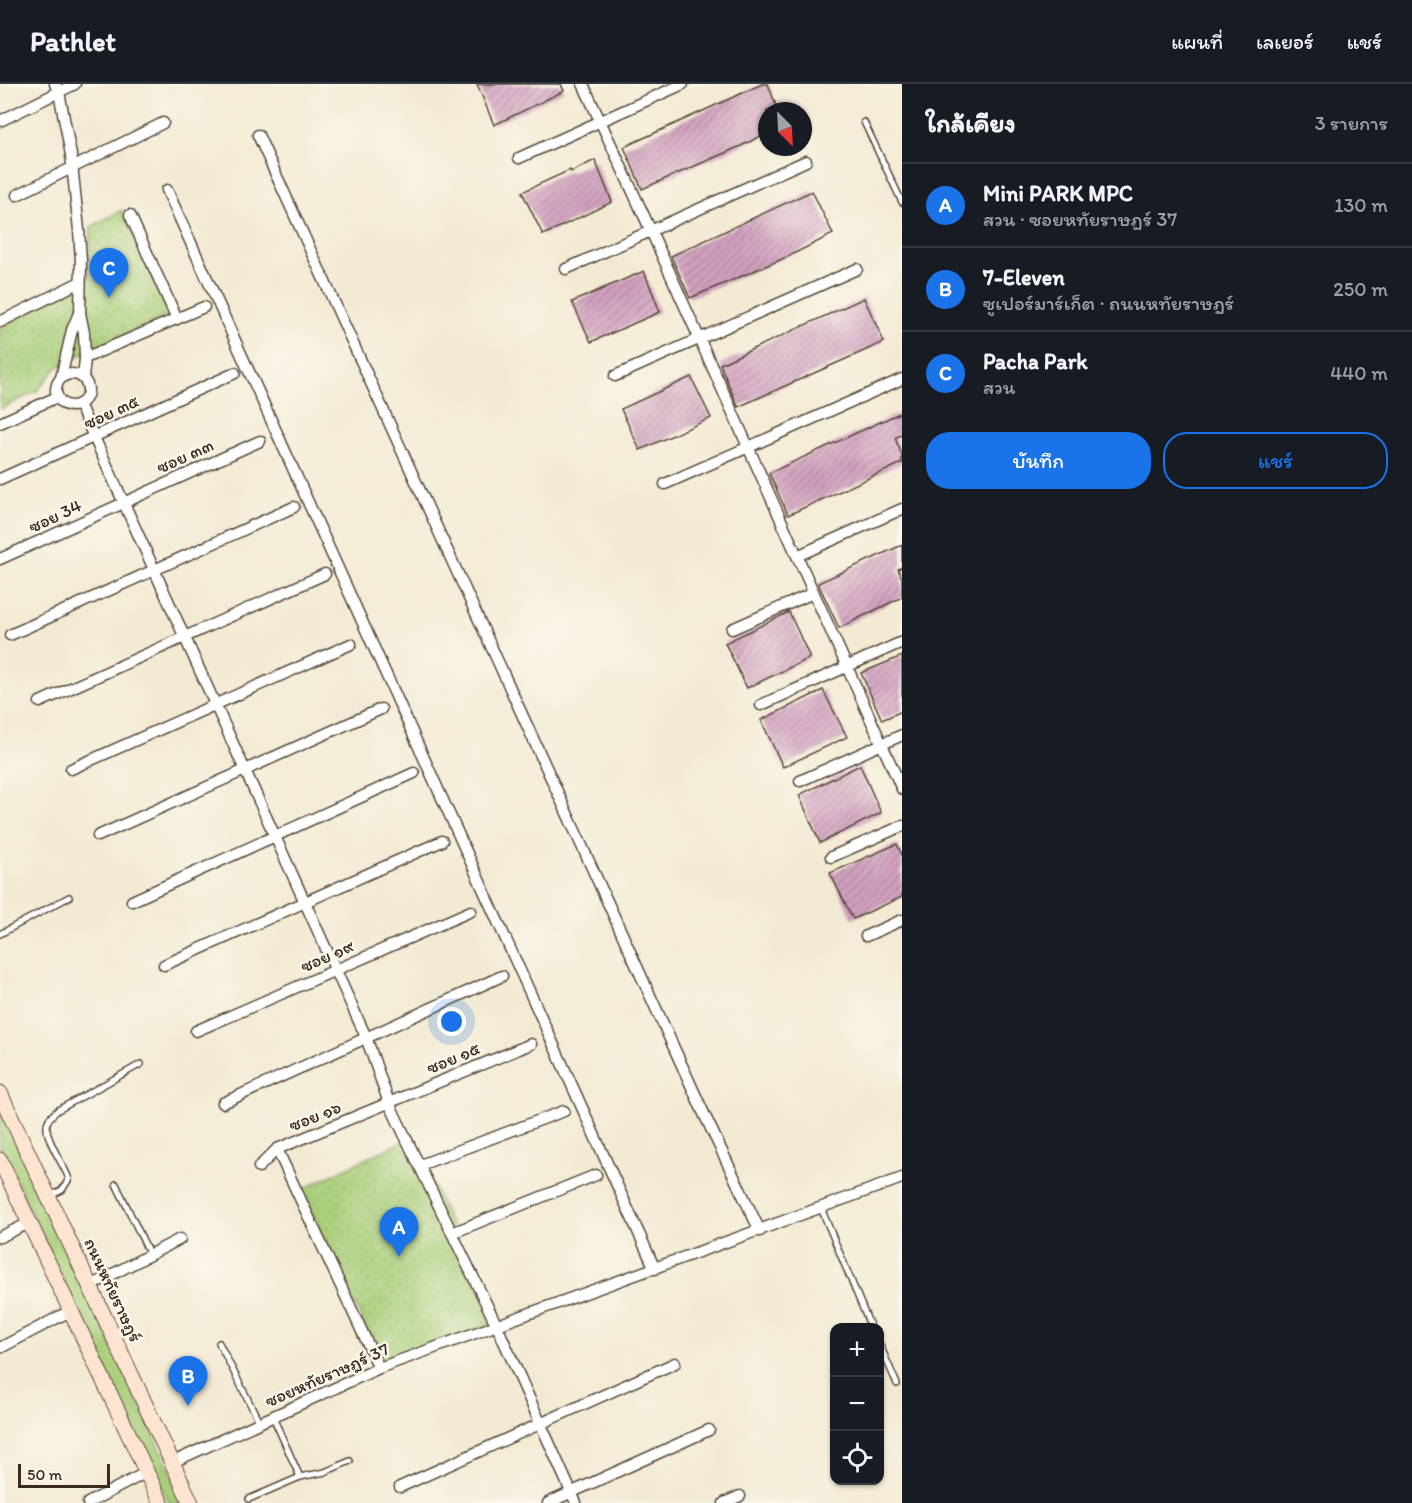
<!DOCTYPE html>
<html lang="th">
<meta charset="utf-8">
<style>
:root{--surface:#171b24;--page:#242831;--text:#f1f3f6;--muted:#9ea1a6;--line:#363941;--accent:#1a73e8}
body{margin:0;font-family:Itim,"Playpen Sans Thai",sans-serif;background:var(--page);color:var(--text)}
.controls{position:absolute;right:18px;bottom:18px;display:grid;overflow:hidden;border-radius:12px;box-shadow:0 2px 4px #0004}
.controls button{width:54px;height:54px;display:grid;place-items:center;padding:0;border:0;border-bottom:2px solid var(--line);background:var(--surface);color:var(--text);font:30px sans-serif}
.compass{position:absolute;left:758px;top:18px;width:54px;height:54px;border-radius:50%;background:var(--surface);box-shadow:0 2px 4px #0004;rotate:156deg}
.scale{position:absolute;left:18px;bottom:15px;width:92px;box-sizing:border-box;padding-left:6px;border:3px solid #3b2a1e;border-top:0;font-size:16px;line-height:21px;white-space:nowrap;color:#3b2a1e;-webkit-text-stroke:4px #fbf7ec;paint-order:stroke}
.you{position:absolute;left:452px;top:938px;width:21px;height:21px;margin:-15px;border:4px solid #fff;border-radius:50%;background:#1a73e8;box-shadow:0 0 0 9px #1a73e833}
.badge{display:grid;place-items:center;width:39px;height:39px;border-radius:50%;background:var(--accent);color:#fff;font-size:20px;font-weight:700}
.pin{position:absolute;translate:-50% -50px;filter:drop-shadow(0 2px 3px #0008)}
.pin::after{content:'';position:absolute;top:32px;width:21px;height:18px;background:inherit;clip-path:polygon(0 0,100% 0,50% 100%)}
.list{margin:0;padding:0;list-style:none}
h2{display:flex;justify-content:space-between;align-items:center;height:78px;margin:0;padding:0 24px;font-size:26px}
h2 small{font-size:20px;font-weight:400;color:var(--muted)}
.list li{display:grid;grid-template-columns:39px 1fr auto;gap:18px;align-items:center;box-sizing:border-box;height:84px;padding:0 24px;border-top:2px solid var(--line)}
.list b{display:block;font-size:22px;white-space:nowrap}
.list p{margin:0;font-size:20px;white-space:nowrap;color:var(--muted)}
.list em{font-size:20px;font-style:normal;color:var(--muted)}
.actions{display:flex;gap:12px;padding:18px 24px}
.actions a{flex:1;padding:14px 0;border:2px solid var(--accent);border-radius:24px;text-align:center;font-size:21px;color:var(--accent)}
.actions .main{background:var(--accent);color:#fff}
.icon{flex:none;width:33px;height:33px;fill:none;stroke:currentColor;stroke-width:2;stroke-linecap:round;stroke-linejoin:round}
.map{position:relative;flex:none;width:902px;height:1419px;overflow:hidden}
header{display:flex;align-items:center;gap:36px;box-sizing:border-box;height:84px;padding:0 30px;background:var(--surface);border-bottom:2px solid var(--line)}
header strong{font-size:28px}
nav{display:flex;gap:33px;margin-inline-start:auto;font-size:21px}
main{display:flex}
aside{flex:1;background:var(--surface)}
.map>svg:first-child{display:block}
.grass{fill:#a8ce78;stroke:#727c4b;stroke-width:1.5}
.park{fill:url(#park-dots);stroke:#727c4b;stroke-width:1.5}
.building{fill:url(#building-hatch)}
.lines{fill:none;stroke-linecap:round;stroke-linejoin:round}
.lane-casing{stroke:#574739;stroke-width:8}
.street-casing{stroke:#574739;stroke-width:13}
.secondary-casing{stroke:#574739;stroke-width:17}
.lane{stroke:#fff;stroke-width:5}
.street{stroke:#fff;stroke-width:10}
.secondary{stroke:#fde4d1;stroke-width:15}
.labels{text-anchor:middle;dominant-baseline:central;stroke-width:5;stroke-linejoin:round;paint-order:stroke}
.street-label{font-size:18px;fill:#3b2a1e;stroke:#fbf7ec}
</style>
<header>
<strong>Pathlet</strong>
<nav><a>แผนที่</a><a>เลเยอร์</a><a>แชร์</a></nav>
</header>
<main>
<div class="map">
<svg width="902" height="1419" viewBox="0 0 902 1419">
<defs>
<pattern id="park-dots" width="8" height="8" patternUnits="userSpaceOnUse" patternTransform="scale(1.5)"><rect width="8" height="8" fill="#a8ce78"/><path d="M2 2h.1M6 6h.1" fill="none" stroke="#92b167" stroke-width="1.8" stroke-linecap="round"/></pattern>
<pattern id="building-hatch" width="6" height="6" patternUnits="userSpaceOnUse" patternTransform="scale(1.5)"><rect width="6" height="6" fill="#d2a0bf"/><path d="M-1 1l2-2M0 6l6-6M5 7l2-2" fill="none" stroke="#ac839b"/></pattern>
</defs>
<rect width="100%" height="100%" fill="#fbf7ec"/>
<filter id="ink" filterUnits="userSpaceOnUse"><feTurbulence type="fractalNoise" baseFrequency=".0167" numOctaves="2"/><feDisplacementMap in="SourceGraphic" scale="12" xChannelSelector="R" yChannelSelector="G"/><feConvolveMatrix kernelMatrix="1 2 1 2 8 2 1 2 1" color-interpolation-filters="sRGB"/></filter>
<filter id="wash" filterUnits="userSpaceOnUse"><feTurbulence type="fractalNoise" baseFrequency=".008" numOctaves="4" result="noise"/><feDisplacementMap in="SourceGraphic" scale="24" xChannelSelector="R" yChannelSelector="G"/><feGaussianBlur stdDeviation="1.35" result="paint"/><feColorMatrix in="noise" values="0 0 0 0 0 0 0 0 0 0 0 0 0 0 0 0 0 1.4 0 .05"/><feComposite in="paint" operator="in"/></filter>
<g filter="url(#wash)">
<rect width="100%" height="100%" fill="#f3ead3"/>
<path class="grass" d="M0,1024L186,1419H169L0,1062Z"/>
<g class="park">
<path d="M122,126L170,231L97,262L57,283L37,307L0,325V244L87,197L91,143Z"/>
<path d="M411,1053L495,1239L384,1282L301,1106Z"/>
</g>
<g id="blocks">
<g class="building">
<path d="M477,0H561L564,7L494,41Z"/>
<path d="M762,0H768L778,27H767V49L741,62L642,105L624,63Z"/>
<path d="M595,76L612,118L543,151L522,108L570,86L571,88Z"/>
<path d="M812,107L833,150L789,172L690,214L671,172Z"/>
<path d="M644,187L660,228L591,258L572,218Z"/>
<path d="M864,214L884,258L738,323L720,280Z"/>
<path d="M691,293L711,334L640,366L621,325Z"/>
<path d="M902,328V350L895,354L902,371V379L788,431L769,389Z"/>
<path d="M902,461V483L898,485L902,494V513L839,544L818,499Z"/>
<path d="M789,528L810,574L747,604L725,559Z"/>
<path d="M902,572V627L882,636L861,589Z"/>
<path d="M823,606L847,653L783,683L761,636Z"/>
<path d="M860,681L881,729L820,759L799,711Z"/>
<path d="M897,760L902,771V813L853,835L830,789Z"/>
</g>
</g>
</g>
<g filter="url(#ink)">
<use href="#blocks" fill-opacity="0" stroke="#574739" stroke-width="1.5"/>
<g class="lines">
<defs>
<g id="lane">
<path d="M864,38L902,118"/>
<path d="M0,850L69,813"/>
<path d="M116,1100L150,1171"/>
<path d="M50,1112L62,1106L69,1095C64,1081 45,1055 47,1041C47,1035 53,1030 58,1026L141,980"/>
<path d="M821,1124L871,1244"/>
<path d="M219,1259L260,1339"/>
<path d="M880,1261L897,1300"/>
<path d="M273,1333L300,1393"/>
<path d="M249,1415L300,1393L325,1388L350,1377"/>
</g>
<g id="street">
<path d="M55,0L59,8L71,71L79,146L81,177L80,229L84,249L85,274L83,294"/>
<path d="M583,0L651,147L902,705"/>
<path d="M0,37L75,0"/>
<path d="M258,51L705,1032L760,1147"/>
<path d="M519,74L683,0"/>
<path d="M167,106L655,1185"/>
<path d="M17,111L163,39"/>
<path d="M130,131L177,235"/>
<path d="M566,185L806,77"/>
<path d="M0,238L80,198"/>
<path d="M85,274L204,223"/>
<circle cx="72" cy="306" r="16"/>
<path d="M615,292L857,185"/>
<path d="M61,294L72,246L79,229"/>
<path d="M79,320L366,953L389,1019L497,1242L576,1419"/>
<path d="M0,339L57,313"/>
<path d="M0,395L235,289"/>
<path d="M665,400L902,295"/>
<path d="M797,472L902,425"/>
<path d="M0,475L260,357"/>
<path d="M732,545L813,509"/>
<path d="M10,551L294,423"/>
<path d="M40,618L325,490"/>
<path d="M761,621L902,558"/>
<path d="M71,685L351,560"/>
<path d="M800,697L902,651"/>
<path d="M98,752L381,625"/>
<path d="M831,773L902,742"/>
<path d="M132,817L414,689"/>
<path d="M866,852L902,836"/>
<path d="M164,881L442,757"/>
<path d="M196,947L471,827"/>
<path d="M223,1019L502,892"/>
<path d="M277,1065L379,1284"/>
<path d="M420,1081L564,1027"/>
<path d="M259,1083L277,1065L531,960"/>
<path d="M452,1149L596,1091"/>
<path d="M0,1153L29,1139"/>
<path d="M90,1202L180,1155"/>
<path d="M0,1264L70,1227"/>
<path d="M173,1378L379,1284L902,1094"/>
<path d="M400,1403L675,1279"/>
<path d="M88,1419L147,1388"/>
<path d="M548,1419L709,1346"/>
<path d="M724,1419L740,1412"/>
</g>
<g id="secondary">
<path d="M0,1009L191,1419"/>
<path d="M0,1076L161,1419"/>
</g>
</defs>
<use href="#lane" class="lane-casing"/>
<use href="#street" class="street-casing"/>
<use href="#secondary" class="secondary-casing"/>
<use href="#lane" class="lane"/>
<use href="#street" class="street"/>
<use href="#secondary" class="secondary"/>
</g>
</g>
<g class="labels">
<g class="street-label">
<text transform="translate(111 328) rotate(-25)">ซอย ๓๕</text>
<text transform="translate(185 372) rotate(-24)">ซอย ๓๓</text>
<text transform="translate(55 432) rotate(-25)">ซอย 34</text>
<text transform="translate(327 872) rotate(-24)">ซอย ๑๙</text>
<text transform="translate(453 974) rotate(-23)">ซอย ๑๕</text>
<text transform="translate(315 1032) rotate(-22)">ซอย ๑๖</text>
<text transform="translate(113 1206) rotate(65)">ถนนหทัยราษฎร์</text>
<text transform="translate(327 1291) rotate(-24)">ซอยหทัยราษฎร์ 37</text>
</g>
</g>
</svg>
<div class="controls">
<button>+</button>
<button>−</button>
<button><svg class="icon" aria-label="locate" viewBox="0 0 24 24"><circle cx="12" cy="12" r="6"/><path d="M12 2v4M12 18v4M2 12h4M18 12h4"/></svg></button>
</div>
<svg class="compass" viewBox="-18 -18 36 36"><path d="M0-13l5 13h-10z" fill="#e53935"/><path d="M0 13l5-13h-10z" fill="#9ea1a6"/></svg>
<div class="scale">50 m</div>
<div class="you"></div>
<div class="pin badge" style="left:399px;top:1173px">A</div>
<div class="pin badge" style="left:188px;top:1322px">B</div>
<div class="pin badge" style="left:109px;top:214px">C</div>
</div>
<aside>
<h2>ใกล้เคียง<small>3 รายการ</small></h2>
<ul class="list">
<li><span class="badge">A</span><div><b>Mini PARK MPC</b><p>สวน · ซอยหทัยราษฎร์ 37</p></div><em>130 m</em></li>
<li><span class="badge">B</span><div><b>7-Eleven</b><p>ซูเปอร์มาร์เก็ต · ถนนหทัยราษฎร์</p></div><em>250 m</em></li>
<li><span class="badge">C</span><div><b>Pacha Park</b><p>สวน</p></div><em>440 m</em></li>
</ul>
<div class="actions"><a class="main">บันทึก</a><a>แชร์</a></div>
</aside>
</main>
